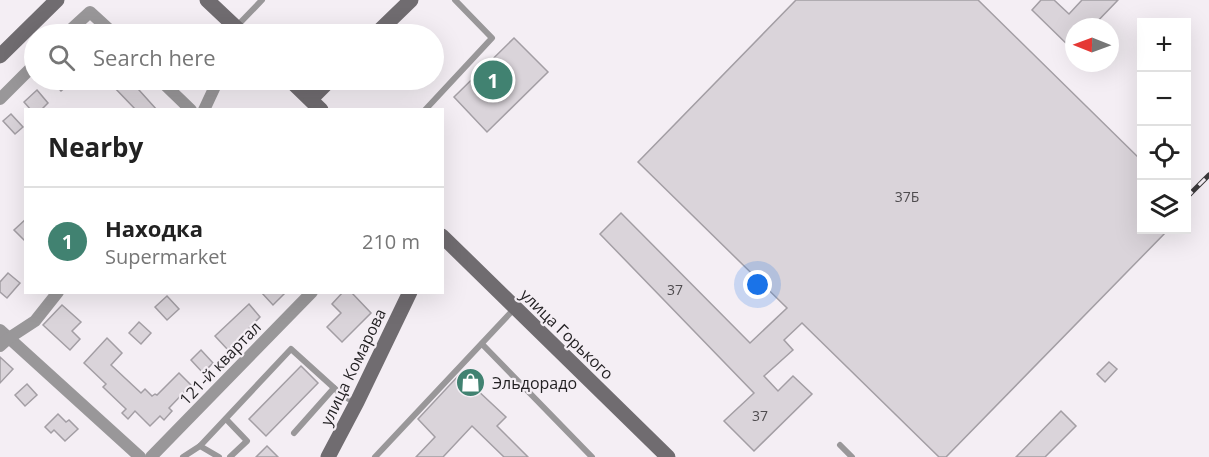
<!DOCTYPE html>
<meta charset="utf-8">
<style>
:root{--surface:#fff;--page:#f2f2f2;--text:#222;--muted:#767676;--line:#e0e0e0;--accent:#418271}
body{margin:0;font-family:"Open Sans",sans-serif;background:var(--page);color:var(--text)}
.controls{position:absolute;right:18px;top:18px;display:grid;overflow:hidden;border-radius:0px;box-shadow:0 6px 24px #0002}
.controls button{width:54px;height:54px;display:grid;place-items:center;padding:0;border:0;border-bottom:2px solid var(--line);background:var(--surface);color:var(--text);font:30px sans-serif}
.compass{position:absolute;left:1065px;top:18px;width:54px;height:54px;border-radius:50%;background:var(--surface);box-shadow:0 6px 24px #0002;rotate:271deg}
.you{position:absolute;left:758px;top:285px;width:21px;height:21px;margin:-15px;border:4px solid #fff;border-radius:50%;background:#1a73e8;box-shadow:0 0 0 9px #1a73e833}
.badge{display:grid;place-items:center;width:39px;height:39px;border-radius:50%;background:var(--accent);color:#fff;font-size:20px;font-weight:700}
.pin{position:absolute;translate:-50% -50%;border:3px solid #fff;box-shadow:0 2px 6px #0006}
.list{margin:0;padding:0;list-style:none}
h2{display:flex;justify-content:space-between;align-items:center;height:78px;margin:0;padding:0 24px;font-size:26px}
h2 small{font-size:20px;font-weight:400;color:var(--muted)}
.list li{display:grid;grid-template-columns:39px 1fr auto;gap:18px;align-items:center;box-sizing:border-box;height:108px;padding:0 24px;border-top:2px solid var(--line)}
.list b{display:block;font-size:22px;white-space:nowrap}
.list p{margin:0;font-size:20px;white-space:nowrap;color:var(--muted)}
.list em{font-size:20px;font-style:normal;color:var(--muted)}
.icon{flex:none;width:33px;height:33px;fill:none;stroke:currentColor;stroke-width:2;stroke-linecap:round;stroke-linejoin:round}
.map{position:relative;flex:none;width:1209px;height:457px;overflow:hidden}
.search{position:absolute;background:var(--surface);box-shadow:0 6px 24px #0002;left:24px;top:24px;width:420px;height:66px;display:flex;align-items:center;gap:15px;box-sizing:border-box;padding:0 21px;border-radius:33px;color:var(--muted);font-size:22px}
.panel{position:absolute;background:var(--surface);box-shadow:0 6px 24px #0002;left:24px;top:108px;width:420px;height:186px;border-radius:0px}
.map>svg:first-child{display:block}
.building{fill:#dad4da;stroke:#a39ea4;stroke-width:1.5}
.lines{fill:none;stroke-linecap:round;stroke-linejoin:round}
.lane{stroke:#999799;stroke-width:6}
.street{stroke:#999799;stroke-width:12}
.secondary{stroke:#706c70;stroke-width:15}
.rail-casing{stroke:#3b393b;stroke-width:5}
.rail{stroke:#f4eef4;stroke-width:3;stroke-dasharray:9;stroke-linecap:butt}
.labels{text-anchor:middle;dominant-baseline:central;stroke-width:4.5;stroke-linejoin:round;paint-order:stroke}
.number-label{font-size:14px;fill:#4f4c4f}
.street-label{font-size:16px;fill:#211f21;stroke:#f4eef4}
.poi-label{font-size:16px;fill:#211f21;stroke:#f4eef4;text-anchor:start}
</style>
<div class="map">
<svg width="1209" height="457" viewBox="0 0 1209 457">
<rect width="100%" height="100%" fill="#f4eef4"/>
<g class="building">
<path d="M796,0H978L1142,161V230H1168L946,457H939L802,323L784,340L793,350L764,376L778,391L793,376L812,394L754,451L724,421L754,393L600,234L621,213L750,343L787,308L638,162Z"/>
<path d="M1041,0H1054L1069,14L1082,0H1118L1092,27H1074V51L1032,10Z"/>
<path d="M514,38L548,72L487,132L454,97Z"/>
<path d="M51,80H74L61,91Z"/>
<path d="M120,80H130L157,110H136L113,86Z"/>
<path d="M37,90L48,103L41,110H31L24,102Z"/>
<path d="M11,114L23,127L15,134L3,121Z"/>
<path d="M26,219V242L14,230Z"/>
<path d="M8,273L20,283L7,298L0,292V282Z"/>
<path d="M261,292H286L273,305Z"/>
<path d="M343,292H351L371,313L342,342L327,327L341,313L332,304Z"/>
<path d="M167,296L179,309L167,320L155,307Z"/>
<path d="M249,304L260,317L228,350L215,336Z"/>
<path d="M62,305L81,322L72,331L80,339L70,350L43,325Z"/>
<path d="M139,322L151,333L141,344L129,333Z"/>
<path d="M107,338L122,353L111,365L141,393L145,389L152,396L155,394L157,395L179,373L191,385L169,408L172,411L164,420L160,416L150,426L135,411L128,419L122,413L126,409L103,387L106,384L84,363Z"/>
<path d="M201,350L213,363L203,373L191,360Z"/>
<path d="M0,357L13,369L0,383Z"/>
<path d="M1109,362L1117,369L1105,382L1097,374Z"/>
<path d="M301,366L318,383L266,436L249,419Z"/>
<path d="M460,374L506,417L497,426L528,457H504L472,426L443,457H416L435,437L418,419Z"/>
<path d="M27,384L37,395L25,406L15,395Z"/>
<path d="M1061,411L1076,426L1045,457H1016Z"/>
<path d="M58,414L66,422L69,420L78,429L65,441L54,430L51,433L45,427Z"/>
<path d="M267,446L278,457H256Z"/>
</g>
<g class="lines">
<g class="lane">
<path d="M236,27L262,0"/>
<path d="M425,110L492,38L455,0"/>
<path d="M482,344L592,457"/>
<path d="M226,419L247,441L230,457"/>
<path d="M294,433L334,388"/>
<path d="M840,445L852,457"/>
<path d="M200,446L219,457"/>
<path d="M183,457L200,446L291,349L343,396L355,402"/>
<path d="M375,457L514,309"/>
</g>
<g class="street">
<path d="M66,34L90,12L114,34"/>
<path d="M160,80L191,110"/>
<path d="M0,99L34,65"/>
<path d="M204,110L218,80"/>
<path d="M0,330L140,457"/>
<path d="M0,346L9,338L35,321L58,292"/>
<path d="M151,457L312,292"/>
</g>
<g class="secondary">
<path d="M207,0L243,34"/>
<path d="M376,34L411,0"/>
<path d="M0,56L57,0"/>
<path d="M290,80L321,110"/>
<path d="M311,99L330,80"/>
<path d="M442,236L668,457"/>
<path d="M328,457L357,402L410,292"/>
</g>
<defs>
<path id="rail" d="M1186,198L1209,175"/>
</defs>
<use href="#rail" class="rail-casing"/>
<use href="#rail" class="rail"/>
</g>
<defs>
<symbol id="shop-disc" viewBox="-11 -11 22 22"><circle r="9.5" fill="#418271" stroke="#f4eef4"/><path d="M-5-2.5h2.3a2.7 3.5 0 0 1 5.4 0H5L5.5 6h-11ZM-1.5-2.5h3a1.5 2.3 0 0 0-3 0Z" fill="#fff"/></symbol>
</defs>
<g fill-rule="evenodd">
<use href="#shop-disc" x="454" y="366" width="33" height="33"/>
</g>
<g class="labels">
<g class="number-label">
<text x="907" y="196">37Б</text>
<text x="675" y="289">37</text>
<text x="760" y="415">37</text>
</g>
<g class="street-label">
<text transform="translate(567 334) rotate(44)">улица Горького</text>
<text transform="translate(220 363) rotate(-46)">121-й квартал</text>
<text transform="translate(353 367) rotate(-64)">улица Комарова</text>
</g>
<g class="poi-label">
<text x="492" y="383">Эльдорадо</text>
</g>
</g>
</svg>
<div class="controls">
<button>+</button>
<button>−</button>
<button><svg class="icon" aria-label="locate" viewBox="0 0 24 24"><circle cx="12" cy="12" r="6"/><path d="M12 2v4M12 18v4M2 12h4M18 12h4"/></svg></button>
<button><svg class="icon" aria-label="layers" viewBox="0 0 24 24"><path d="M12 4l9 5-9 5-9-5zM3 14l9 5 9-5"/></svg></button>
</div>
<svg class="compass" viewBox="-18 -18 36 36"><path d="M0-13l5 13h-10z" fill="#e53935"/><path d="M0 13l5-13h-10z" fill="#767676"/></svg>
<div class="you"></div>
<div class="pin badge" style="left:493px;top:80px">1</div>
<div class="search"><svg class="icon" aria-label="search" viewBox="0 0 24 24"><circle cx="10" cy="10" r="6"/><path d="M15 15l6 6"/></svg>Search here</div>
<section class="panel">
<h2>Nearby<small></small></h2>
<ul class="list">
<li><span class="badge">1</span><div><b>Находка</b><p>Supermarket</p></div><em>210 m</em></li>
</ul>
</section>
</div>
